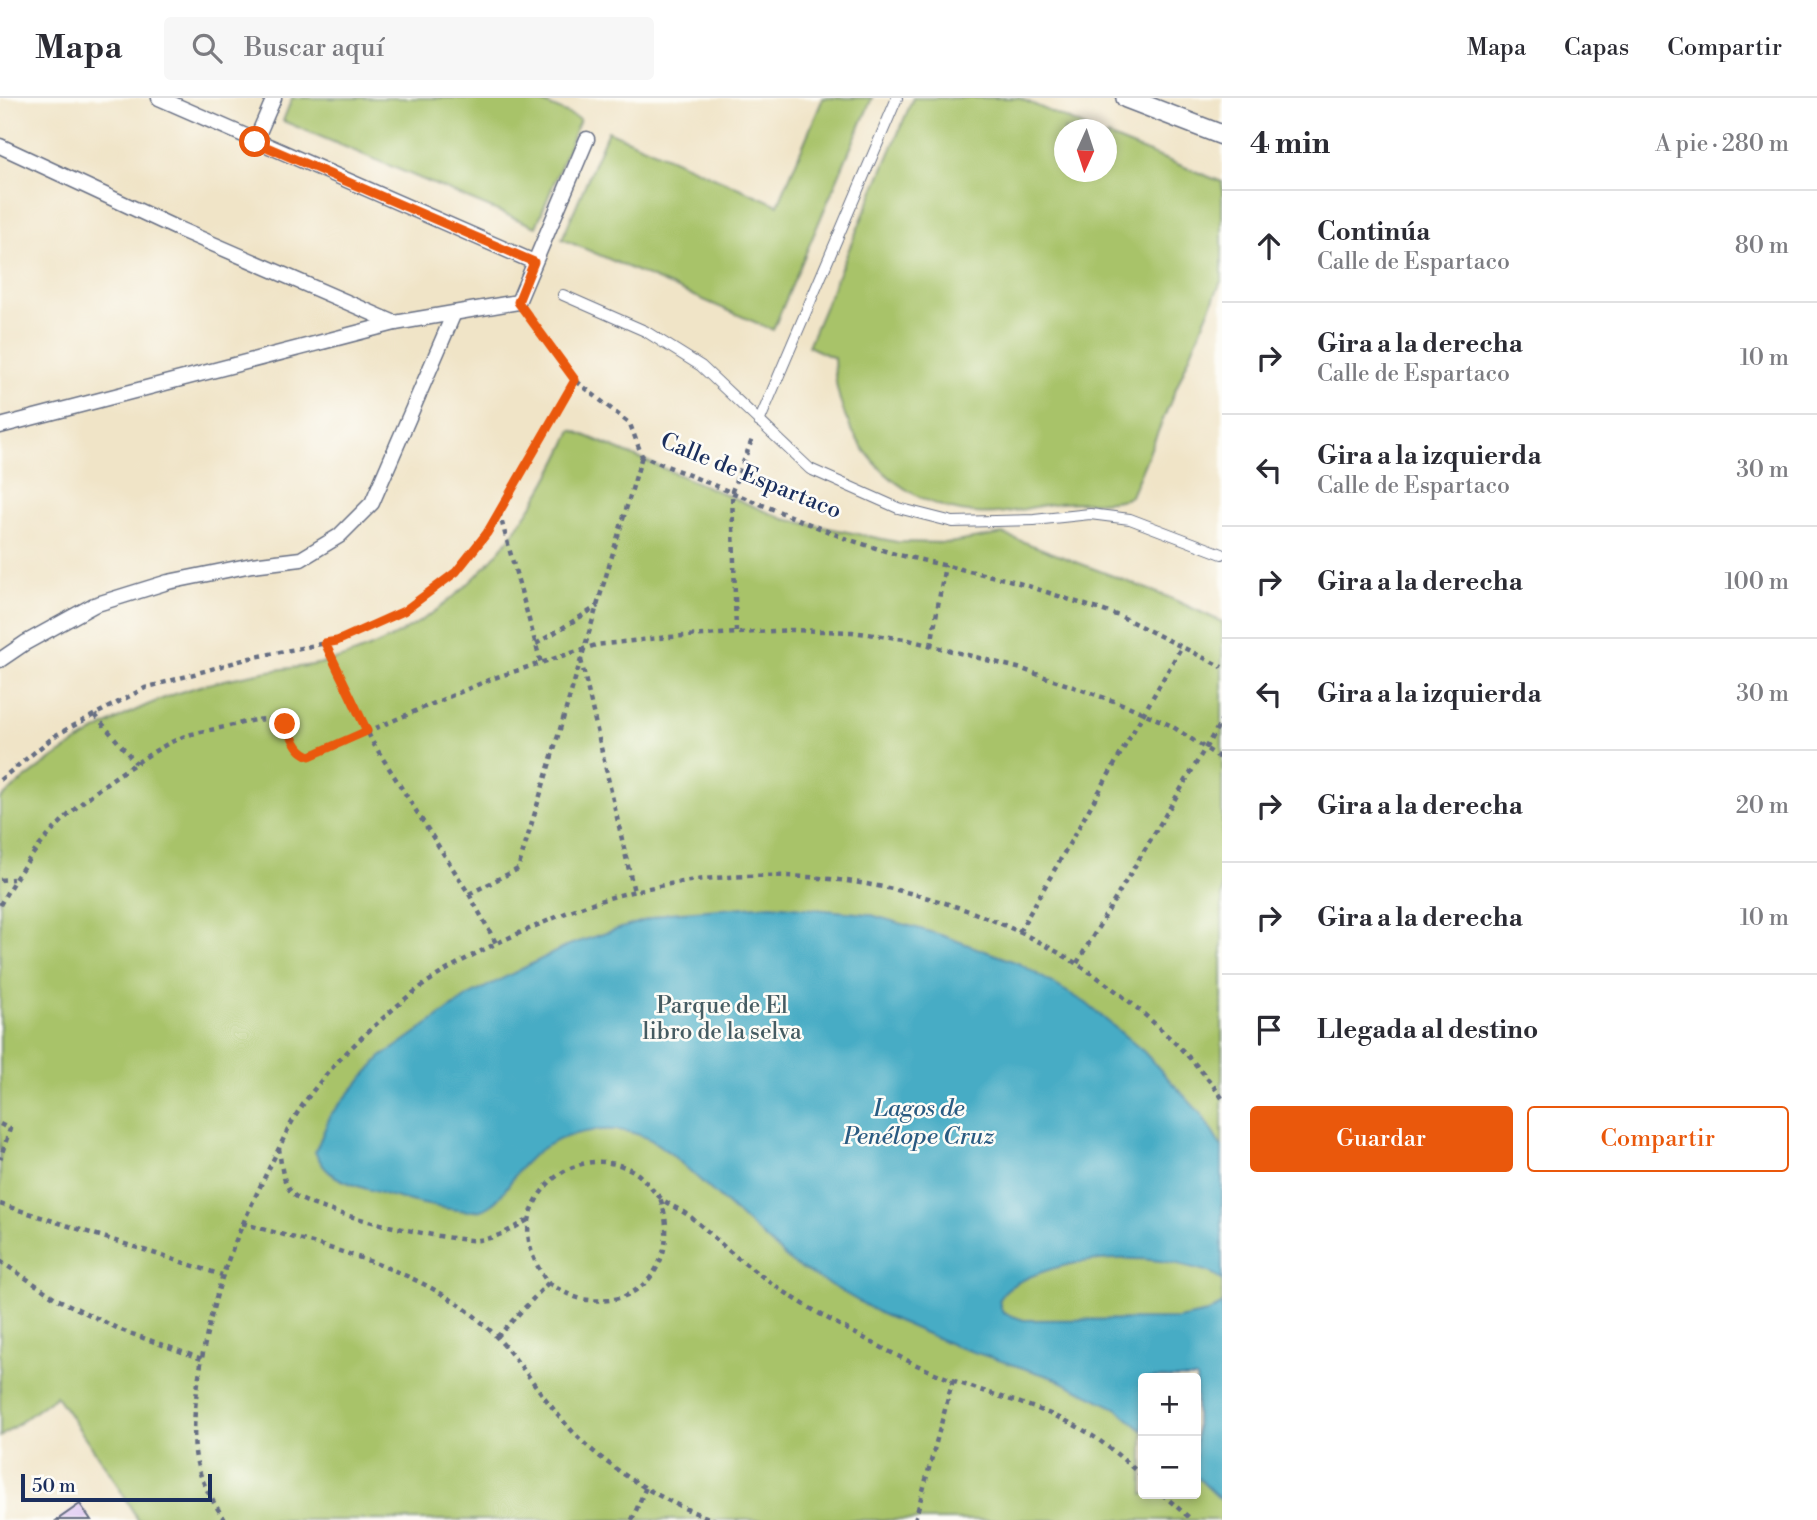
<!DOCTYPE html>
<html lang="es">
<meta charset="utf-8">
<style>
:root{--surface:#fff;--page:#f7f7f7;--text:#2b2b33;--muted:#7c7c81;--line:#e1e1e2;--accent:#ea580c}
body{margin:0;font-family:"Libre Bodoni",serif;background:var(--page);color:var(--text)}
.controls{position:absolute;right:21px;bottom:21px;display:grid;overflow:hidden;border-radius:7px;box-shadow:0 4px 10px #0003}
.controls button{width:63px;height:63px;display:grid;place-items:center;padding:0;border:0;border-bottom:2px solid var(--line);background:var(--surface);color:var(--text);font:35px sans-serif}
.compass{position:absolute;left:1054px;top:21px;width:63px;height:63px;border-radius:50%;background:var(--surface);box-shadow:0 4px 10px #0003;rotate:183deg}
.scale{position:absolute;left:21px;bottom:18px;width:191px;box-sizing:border-box;padding-left:7px;border:4px solid #1b2f5e;border-top:0;font-size:19px;line-height:24px;white-space:nowrap;color:#1b2f5e;-webkit-text-stroke:5px #fdfcf7;paint-order:stroke}
.stop{position:absolute;width:21px;height:21px;margin:-16px;border:5px solid #ea580c;border-radius:50%;background:#fff}
.stop.end{background:#ea580c;border-color:#fff;box-shadow:0 2px 7px #0008}
.list{margin:0;padding:0;list-style:none}
h2{display:flex;justify-content:space-between;align-items:center;height:91px;margin:0;padding:0 28px;font-size:30px}
h2 small{font-size:23px;font-weight:400;color:var(--muted)}
.list li{display:grid;grid-template-columns:46px 1fr auto;gap:21px;align-items:center;box-sizing:border-box;height:112px;padding:0 28px;border-top:2px solid var(--line)}
.list b{display:block;font-size:26px;white-space:nowrap}
.list p{margin:0;font-size:23px;white-space:nowrap;color:var(--muted)}
.list em{font-size:23px;font-style:normal;color:var(--muted)}
.actions{display:flex;gap:14px;padding:21px 28px}
.actions a{flex:1;padding:16px 0;border:2px solid var(--accent);border-radius:7px;text-align:center;font-size:24px;color:var(--accent)}
.actions .main{background:var(--accent);color:#fff}
.icon{flex:none;width:38px;height:38px;fill:none;stroke:currentColor;stroke-width:2;stroke-linecap:round;stroke-linejoin:round}
.map{position:relative;flex:none;width:1222px;height:1422px;overflow:hidden}
header{display:flex;align-items:center;gap:42px;box-sizing:border-box;height:98px;padding:0 35px;background:var(--surface);border-bottom:2px solid var(--line)}
header strong{font-size:33px}
nav{display:flex;gap:38px;margin-inline-start:auto;font-size:24px}
.search{width:490px;height:63px;background:var(--page);display:flex;align-items:center;gap:18px;box-sizing:border-box;padding:0 24px;border-radius:7px;color:var(--muted);font-size:26px}
main{display:flex}
aside{flex:1;background:var(--surface)}
.map>svg:first-child{display:block}
.green{fill:#a8c369;stroke:#627964;stroke-width:2;fill-rule:evenodd}
.water{fill:#46acc5;stroke:#306e92;stroke-width:2}
.building{fill:#cdabf0}
.lines{fill:none;stroke-linecap:round;stroke-linejoin:round}
.service-casing{stroke:#666e83;stroke-width:12}
.pedestrian-casing{stroke:#666e83;stroke-width:17}
.minor-casing{stroke:#666e83;stroke-width:22}
.path{stroke:#666e83;stroke-width:4.5;stroke-dasharray:5 5;stroke-linecap:butt}
.service{stroke:#fff;stroke-width:10}
.pedestrian{stroke:#fff;stroke-width:14}
.minor{stroke:#fff;stroke-width:19}
.route{stroke:#ea580c;stroke-width:9}
.labels{text-anchor:middle;dominant-baseline:central;stroke-width:5;stroke-linejoin:round;paint-order:stroke}
.street-label{font-size:23px;fill:#1b2f5e;stroke:#fdfcf7}
.park-label{font-size:23px;fill:#455b61;stroke:#fdfcf7}
.water-label{font-size:24px;font-style:italic;fill:#2a5b82;stroke:#fdfcf7}
</style>
<header>
<strong>Mapa</strong>
<div class="search"><svg class="icon" aria-label="search" viewBox="0 0 24 24"><circle cx="10" cy="10" r="6"/><path d="M15 15l6 6"/></svg>Buscar aquí</div>
<nav><a>Mapa</a><a>Capas</a><a>Compartir</a></nav>
</header>
<main>
<div class="map">
<svg width="1222" height="1422" viewBox="0 0 1222 1422">
<rect width="100%" height="100%" fill="#fdfcf7"/>
<filter id="ink" filterUnits="userSpaceOnUse"><feTurbulence type="fractalNoise" baseFrequency=".0143" numOctaves="2"/><feDisplacementMap in="SourceGraphic" scale="14" xChannelSelector="R" yChannelSelector="G"/><feConvolveMatrix kernelMatrix="1 2 1 2 8 2 1 2 1" color-interpolation-filters="sRGB"/></filter>
<filter id="wash" filterUnits="userSpaceOnUse"><feTurbulence type="fractalNoise" baseFrequency=".00686" numOctaves="4" result="noise"/><feDisplacementMap in="SourceGraphic" scale="28" xChannelSelector="R" yChannelSelector="G"/><feGaussianBlur stdDeviation="1.57" result="paint"/><feColorMatrix in="noise" values="0 0 0 0 0 0 0 0 0 0 0 0 0 0 0 0 0 1.4 0 .05"/><feComposite in="paint" operator="in"/></filter>
<g filter="url(#wash)">
<rect width="100%" height="100%" fill="#f0e4c7"/>
<g class="green">
<path d="M292,0H532L580,21L536,129L283,23Z"/>
<path d="M823,0H872L773,232L562,141L608,33L778,107Z"/>
<path d="M913,0H1019L1090,31L1064,32V74H1106L1107,38L1222,84V181L1131,398L1125,401C1104,406 1081,403 1060,405C1032,408 1004,418 975,415C895,408 834,339 834,260L808,248Z"/>
<path d="M572,332L784,421L897,444L949,445L1003,436L1168,499L1222,524V1422H138L112,1378L56,1298L0,1339V701C51,658 104,623 167,599C197,587 231,580 264,574C285,570 307,569 327,564C448,532 524,442 572,332ZM1143,1280H1196V1396H1143Z"/>
</g>
<path class="water" d="M771,807L868,816L941,837L1018,865L1086,905L1144,954L1202,1017L1222,1050V1183C1214,1174 1205,1173 1194,1170C1140,1155 1071,1158 1021,1183C1014,1187 1004,1191 1000,1200C998,1205 1001,1210 1003,1215L1024,1222L1178,1221L1207,1215L1222,1206V1403L1196,1378V1280H1143V1333L1116,1310L1054,1280L955,1248L881,1216L792,1165L671,1056C664,1051 657,1045 649,1041C611,1022 555,1034 526,1064C511,1078 504,1102 484,1111C462,1120 362,1092 340,1081C327,1075 321,1066 315,1054L331,1016L380,960L468,898L569,847L668,815Z"/>
<g id="blocks">
<path class="building" d="M80,1406L91,1422H57Z"/>
</g>
</g>
<g filter="url(#ink)">
<use href="#blocks" fill-opacity="0" stroke="#666e83" stroke-width="2"/>
<g class="lines">
<defs>
<g id="service">
<path d="M563,197L645,233L701,268L810,371L898,410L953,424L1034,422L1090,416L1130,421L1222,456"/>
<path d="M759,324L897,0"/>
</g>
<g id="pedestrian">
<path d="M159,0L534,164"/>
<path d="M255,44L274,0"/>
<path d="M0,48L176,130L395,225"/>
<path d="M0,328L395,225L518,204L587,41"/>
<path d="M0,562L25,545L94,507L168,484L252,467L301,461L339,438L372,405L454,215"/>
</g>
<path id="minor" d="M1126,0L1222,37"/>
</defs>
<use href="#service" class="service-casing"/>
<use href="#pedestrian" class="pedestrian-casing"/>
<use href="#minor" class="minor-casing"/>
<g class="path">
<path d="M529,219L575,282L630,326L642,358L844,440L895,456L1013,483L1122,519L1222,569"/>
<path d="M499,414L541,565"/>
<path d="M736,534L732,393L753,339"/>
<path d="M325,545L373,645L469,796L496,845"/>
<path d="M536,546L598,508"/>
<path d="M931,548L945,467"/>
<path d="M581,562L634,794"/>
<path d="M95,617L136,665"/>
<path d="M0,682L56,637L145,590L250,560L336,543L404,513L456,474L487,434L575,282"/>
<path d="M0,782L13,781"/>
<path d="M469,796L518,771L642,358"/>
<path d="M0,807C31,748 78,701 135,666C153,654 171,642 192,636C204,633 216,631 229,628C248,624 267,616 285,626C294,638 295,653 310,658L491,581L596,547L668,539L791,532L852,534L905,541L1022,571L1128,608L1170,627L1222,661"/>
<path d="M1019,834L1182,548"/>
<path d="M1077,865L1222,622"/>
<path d="M0,1026L10,1031L0,1061"/>
<path d="M279,1050C281,1065 282,1085 293,1096C309,1113 454,1145 479,1142C497,1140 512,1131 528,1122"/>
<path d="M0,1106L222,1177"/>
<path d="M242,1125C320,1148 402,1165 468,1213C508,1243 533,1288 565,1325C599,1366 665,1406 715,1422"/>
<path d="M0,1163L57,1201L121,1232L202,1261"/>
<path d="M548,1185C559,1191 569,1198 582,1201C646,1213 681,1156 660,1100"/>
<path d="M497,1239L548,1185C533,1164 523,1140 531,1115C543,1077 583,1054 622,1068C644,1075 647,1089 662,1101C672,1109 684,1113 693,1121C707,1132 719,1145 733,1156C772,1188 817,1216 862,1239C891,1255 921,1270 952,1282C993,1298 1037,1307 1076,1328C1101,1341 1122,1360 1143,1379"/>
<path d="M1162,1396L1192,1422"/>
<path d="M225,1422C211,1401 198,1379 195,1354C191,1309 202,1254 213,1211C226,1159 248,1113 272,1064C281,1047 289,1027 300,1011C327,970 367,933 404,902C440,872 486,849 529,831C552,821 575,810 599,803C784,745 1000,788 1145,917C1173,942 1201,969 1222,1000"/>
<path d="M632,1422L646,1389"/>
<path d="M915,1422L953,1282"/>
</g>
<use href="#service" class="service"/>
<use href="#pedestrian" class="pedestrian"/>
<use href="#minor" class="minor"/>
</g>
</g>
<g class="lines" filter="url(#ink)">
<path class="route" d="M255,44L534,164L518,204L575,282L487,435L456,474L404,513L337,543L325,545L367,633L310,658C295,653 293,638 285,626"/>
</g>
<g class="labels">
<g class="street-label">
<text transform="translate(751 378) rotate(22)">Calle de Espartaco</text>
</g>
<g class="park-label">
<text x="722" y="908">Parque de El<tspan x="722" dy="26">libro de la selva</tspan></text>
</g>
<g class="water-label">
<text x="919" y="1011">Lagos de<tspan x="919" dy="28">Penélope Cruz</tspan></text>
</g>
</g>
</svg>
<div class="controls">
<button>+</button>
<button>−</button>
</div>
<svg class="compass" viewBox="-18 -18 36 36"><path d="M0-13l5 13h-10z" fill="#e53935"/><path d="M0 13l5-13h-10z" fill="#7c7c81"/></svg>
<div class="scale">50 m</div>
<div class="stop" style="left:255px;top:44px"></div>
<div class="stop end" style="left:285px;top:626px"></div>
</div>
<aside>
<h2>4 min<small>A pie · 280 m</small></h2>
<ul class="list">
<li><svg class="icon" aria-label="ahead" viewBox="0 0 24 24"><path d="M12 20V5M6 11l6-6 6 6"/></svg><div><b>Continúa</b><p>Calle de Espartaco</p></div><em>80 m</em></li>
<li><svg class="icon" aria-label="right" viewBox="0 0 24 24"><path d="M7 20v-9h11M14 6l5 5-5 5"/></svg><div><b>Gira a la derecha</b><p>Calle de Espartaco</p></div><em>10 m</em></li>
<li><svg class="icon" aria-label="left" viewBox="0 0 24 24"><path d="M17 20v-9H6M10 6l-5 5 5 5"/></svg><div><b>Gira a la izquierda</b><p>Calle de Espartaco</p></div><em>30 m</em></li>
<li><svg class="icon" aria-label="right" viewBox="0 0 24 24"><path d="M7 20v-9h11M14 6l5 5-5 5"/></svg><div><b>Gira a la derecha</b></div><em>100 m</em></li>
<li><svg class="icon" aria-label="left" viewBox="0 0 24 24"><path d="M17 20v-9H6M10 6l-5 5 5 5"/></svg><div><b>Gira a la izquierda</b></div><em>30 m</em></li>
<li><svg class="icon" aria-label="right" viewBox="0 0 24 24"><path d="M7 20v-9h11M14 6l5 5-5 5"/></svg><div><b>Gira a la derecha</b></div><em>20 m</em></li>
<li><svg class="icon" aria-label="right" viewBox="0 0 24 24"><path d="M7 20v-9h11M14 6l5 5-5 5"/></svg><div><b>Gira a la derecha</b></div><em>10 m</em></li>
<li><svg class="icon" aria-label="arrive" viewBox="0 0 24 24"><path d="M6 21V4h12l-3 4 3 4H6"/></svg><div><b>Llegada al destino</b></div></li>
</ul>
<div class="actions"><a class="main">Guardar</a><a>Compartir</a></div>
</aside>
</main>
